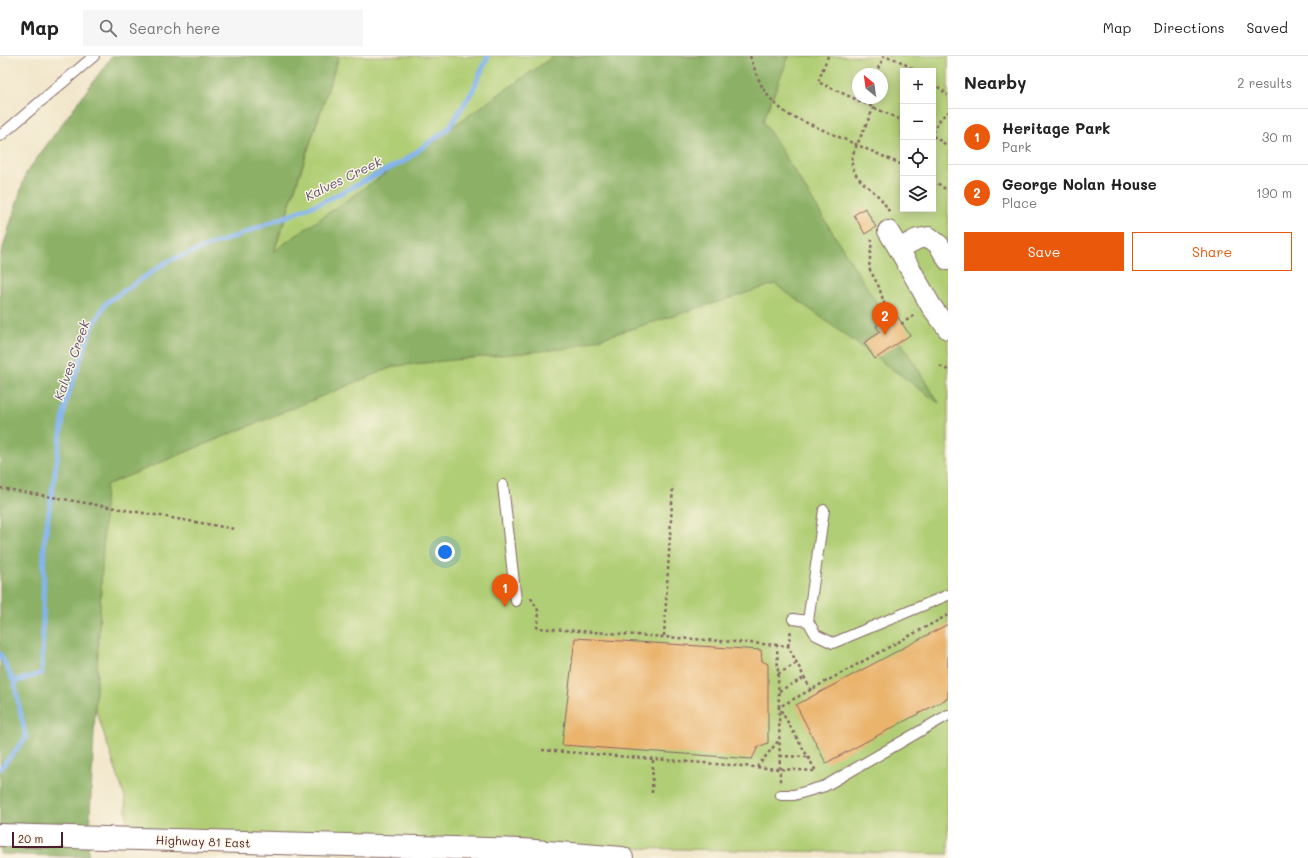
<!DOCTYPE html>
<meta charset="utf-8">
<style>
:root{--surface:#fff;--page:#f6f6f6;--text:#222;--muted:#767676;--line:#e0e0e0;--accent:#ea580c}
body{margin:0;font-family:Mali,sans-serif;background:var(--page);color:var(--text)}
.controls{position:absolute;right:12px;top:12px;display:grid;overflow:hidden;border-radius:0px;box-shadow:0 2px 10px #0003}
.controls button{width:36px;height:36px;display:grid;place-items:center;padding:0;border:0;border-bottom:1px solid var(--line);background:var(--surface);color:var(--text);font:20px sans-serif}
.compass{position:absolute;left:852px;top:12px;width:36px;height:36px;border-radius:50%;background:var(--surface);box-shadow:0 2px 10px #0003;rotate:331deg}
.scale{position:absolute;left:12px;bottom:10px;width:51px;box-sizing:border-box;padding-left:4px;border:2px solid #4a1f2b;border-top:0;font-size:11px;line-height:14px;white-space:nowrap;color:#4a1f2b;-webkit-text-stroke:3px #fcf5e5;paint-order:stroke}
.you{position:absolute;left:445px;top:496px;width:14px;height:14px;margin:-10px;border:3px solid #fff;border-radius:50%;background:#1a73e8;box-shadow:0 0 0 6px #1a73e833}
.badge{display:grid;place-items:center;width:26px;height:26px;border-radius:50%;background:var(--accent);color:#fff;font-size:13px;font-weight:700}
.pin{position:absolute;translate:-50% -33px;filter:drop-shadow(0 1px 2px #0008)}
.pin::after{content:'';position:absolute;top:21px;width:14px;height:12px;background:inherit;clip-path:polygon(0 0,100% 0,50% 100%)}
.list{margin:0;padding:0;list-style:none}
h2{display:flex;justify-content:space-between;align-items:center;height:52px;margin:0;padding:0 16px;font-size:17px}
h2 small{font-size:13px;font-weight:400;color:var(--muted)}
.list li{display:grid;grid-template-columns:26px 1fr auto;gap:12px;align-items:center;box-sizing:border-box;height:56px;padding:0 16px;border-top:1px solid var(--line)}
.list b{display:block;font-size:15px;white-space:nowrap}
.list p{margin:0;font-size:13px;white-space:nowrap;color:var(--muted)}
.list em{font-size:13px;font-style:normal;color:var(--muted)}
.actions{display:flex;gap:8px;padding:12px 16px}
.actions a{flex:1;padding:9px 0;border:1px solid var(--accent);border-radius:0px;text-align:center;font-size:14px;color:var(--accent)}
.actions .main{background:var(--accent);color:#fff}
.icon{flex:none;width:22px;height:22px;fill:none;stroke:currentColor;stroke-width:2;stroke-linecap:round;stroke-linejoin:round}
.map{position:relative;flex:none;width:948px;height:802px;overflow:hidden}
header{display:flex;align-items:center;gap:24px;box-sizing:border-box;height:56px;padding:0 20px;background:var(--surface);border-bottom:1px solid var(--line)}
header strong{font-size:19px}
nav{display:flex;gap:22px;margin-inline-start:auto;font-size:14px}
.search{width:280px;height:36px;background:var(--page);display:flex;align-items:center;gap:10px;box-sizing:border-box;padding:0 14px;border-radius:0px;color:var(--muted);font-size:15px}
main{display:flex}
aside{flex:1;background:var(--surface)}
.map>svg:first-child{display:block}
.green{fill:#b0ce75;stroke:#7d7650;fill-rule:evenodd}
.forest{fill:#8cb166;stroke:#6b6848}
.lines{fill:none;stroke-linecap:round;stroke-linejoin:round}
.stream{stroke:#83b4ef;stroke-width:5}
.building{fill:#eab46d}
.service-casing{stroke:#846563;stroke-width:12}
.minor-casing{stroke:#846563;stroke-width:22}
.primary-casing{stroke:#846563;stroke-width:24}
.path{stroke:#846563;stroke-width:2.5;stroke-dasharray:3 3;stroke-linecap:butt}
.service{stroke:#fff;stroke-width:10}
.minor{stroke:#fff;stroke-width:20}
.primary{stroke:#fff;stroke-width:22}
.labels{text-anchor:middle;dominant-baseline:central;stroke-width:3;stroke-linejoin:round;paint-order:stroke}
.street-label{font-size:12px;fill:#4a1f2b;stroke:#fcf5e5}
.water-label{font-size:13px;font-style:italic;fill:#5e5370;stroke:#fcf5e5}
</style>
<header>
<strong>Map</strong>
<div class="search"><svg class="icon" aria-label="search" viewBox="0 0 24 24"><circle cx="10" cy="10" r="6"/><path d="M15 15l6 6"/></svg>Search here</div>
<nav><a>Map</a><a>Directions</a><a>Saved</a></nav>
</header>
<main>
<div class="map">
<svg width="948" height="802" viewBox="0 0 948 802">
<rect width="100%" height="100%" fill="#fcf5e5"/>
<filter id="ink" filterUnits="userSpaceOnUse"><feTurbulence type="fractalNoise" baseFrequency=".025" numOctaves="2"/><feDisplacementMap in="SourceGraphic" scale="8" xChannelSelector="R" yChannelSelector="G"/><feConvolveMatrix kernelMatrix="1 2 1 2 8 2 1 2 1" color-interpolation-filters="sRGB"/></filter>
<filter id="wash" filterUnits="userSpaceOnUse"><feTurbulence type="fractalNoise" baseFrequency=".012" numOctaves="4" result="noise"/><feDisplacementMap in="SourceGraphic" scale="16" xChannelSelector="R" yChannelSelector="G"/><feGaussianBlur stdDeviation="0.9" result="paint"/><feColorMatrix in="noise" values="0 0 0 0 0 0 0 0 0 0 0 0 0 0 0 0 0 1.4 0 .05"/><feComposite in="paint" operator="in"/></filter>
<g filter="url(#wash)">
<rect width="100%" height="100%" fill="#f1e6ca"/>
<path class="green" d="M339,0H948V798L129,783L125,742L0,361V330L488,94L531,17L274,196ZM903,15H933V153H903ZM858,18H882V42H858Z"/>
<path class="forest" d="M112,0H339L274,195L554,0H789L763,65L939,347L775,228L570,292L395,310L106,429L88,801L0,798V201L26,117Z"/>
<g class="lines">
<g class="stream">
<path d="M0,598L14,626L26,682L0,713"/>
<path d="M14,626L42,617L44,488L66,345L91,273L106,247L168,205L247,176L325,145L404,105L449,72L473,34L488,0"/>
</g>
</g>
<g id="blocks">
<g class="building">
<path d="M865,152L876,171L865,178L854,159Z"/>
<path d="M895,257L910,279L875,303L864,287L880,276L876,270Z"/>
<path d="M948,568V642L826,707L796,649Z"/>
<path d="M575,582L761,594L762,605L768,608V687L758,691L752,703L562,689Z"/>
</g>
</g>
</g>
<g filter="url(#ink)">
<use href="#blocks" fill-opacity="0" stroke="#846563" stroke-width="1"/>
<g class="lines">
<defs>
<g id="service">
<path d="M0,80L94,0"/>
<path d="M503,429L516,545"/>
<path d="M793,563L808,565L816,579L833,587L948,539"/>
<path d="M808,565L824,454"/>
<path d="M781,739H794L825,730L948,659"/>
</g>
<g id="minor">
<path d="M888,175L899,193"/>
<path d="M948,204L939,189L929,181L917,183L899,193L931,250L948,273"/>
</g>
<path id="primary" d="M0,779L522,794L622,802"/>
</defs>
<use href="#service" class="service-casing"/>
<use href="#minor" class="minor-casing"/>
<use href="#primary" class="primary-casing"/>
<g class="path">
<path d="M750,0C760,29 764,41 789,59L903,109"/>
<path d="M828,0L818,26L903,65"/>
<path d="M882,0L898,4L916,15"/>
<path d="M875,18L884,1"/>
<path d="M933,27L948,39"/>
<path d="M862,46L863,42"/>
<path d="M874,51L852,100C849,121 867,128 880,142C884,146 887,152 890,157"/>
<path d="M933,76L941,62L948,56"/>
<path d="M933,80L948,90"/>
<path d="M933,124L948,135"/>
<path d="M872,183L869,212L879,231L885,250L884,254L876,259"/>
<path d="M901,268L915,259"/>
<path d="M940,310L948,314"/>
<path d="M0,432L235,473"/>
<path d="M531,542L539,556L537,572L777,589"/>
<path d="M664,580L673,430"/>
<path d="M788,590L791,574"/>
<path d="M778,618L797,607"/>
<path d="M811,634L788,590L777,589L779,651L948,559"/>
<path d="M779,635L804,622"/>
<path d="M542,694L779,713L816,715L779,651L780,726"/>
<path d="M780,700L808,701"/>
<path d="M757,711L779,684"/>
<path d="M652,737L653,703"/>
</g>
<use href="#service" class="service"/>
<use href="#minor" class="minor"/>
<use href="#primary" class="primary"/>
</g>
</g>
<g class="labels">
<g class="street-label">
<text transform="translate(203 785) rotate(2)">Highway 81 East</text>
</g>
<g class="water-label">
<text transform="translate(343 122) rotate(-26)">Kalves Creek</text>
<text transform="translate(71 304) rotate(-71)">Kalves Creek</text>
</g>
</g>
</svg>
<div class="controls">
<button>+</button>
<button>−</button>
<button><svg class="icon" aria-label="locate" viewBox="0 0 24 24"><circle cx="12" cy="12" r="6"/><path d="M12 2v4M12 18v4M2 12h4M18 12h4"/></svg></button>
<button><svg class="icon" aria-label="layers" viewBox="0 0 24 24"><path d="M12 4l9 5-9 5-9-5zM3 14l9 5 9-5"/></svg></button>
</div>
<svg class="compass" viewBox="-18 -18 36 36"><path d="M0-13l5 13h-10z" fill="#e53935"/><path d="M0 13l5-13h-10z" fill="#767676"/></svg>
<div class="scale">20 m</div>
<div class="you"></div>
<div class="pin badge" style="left:505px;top:551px">1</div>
<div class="pin badge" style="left:885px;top:279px">2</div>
</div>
<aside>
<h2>Nearby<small>2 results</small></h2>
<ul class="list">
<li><span class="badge">1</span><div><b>Heritage Park</b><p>Park</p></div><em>30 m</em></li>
<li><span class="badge">2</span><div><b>George Nolan House</b><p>Place</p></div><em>190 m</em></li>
</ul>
<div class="actions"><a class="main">Save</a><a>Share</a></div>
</aside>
</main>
